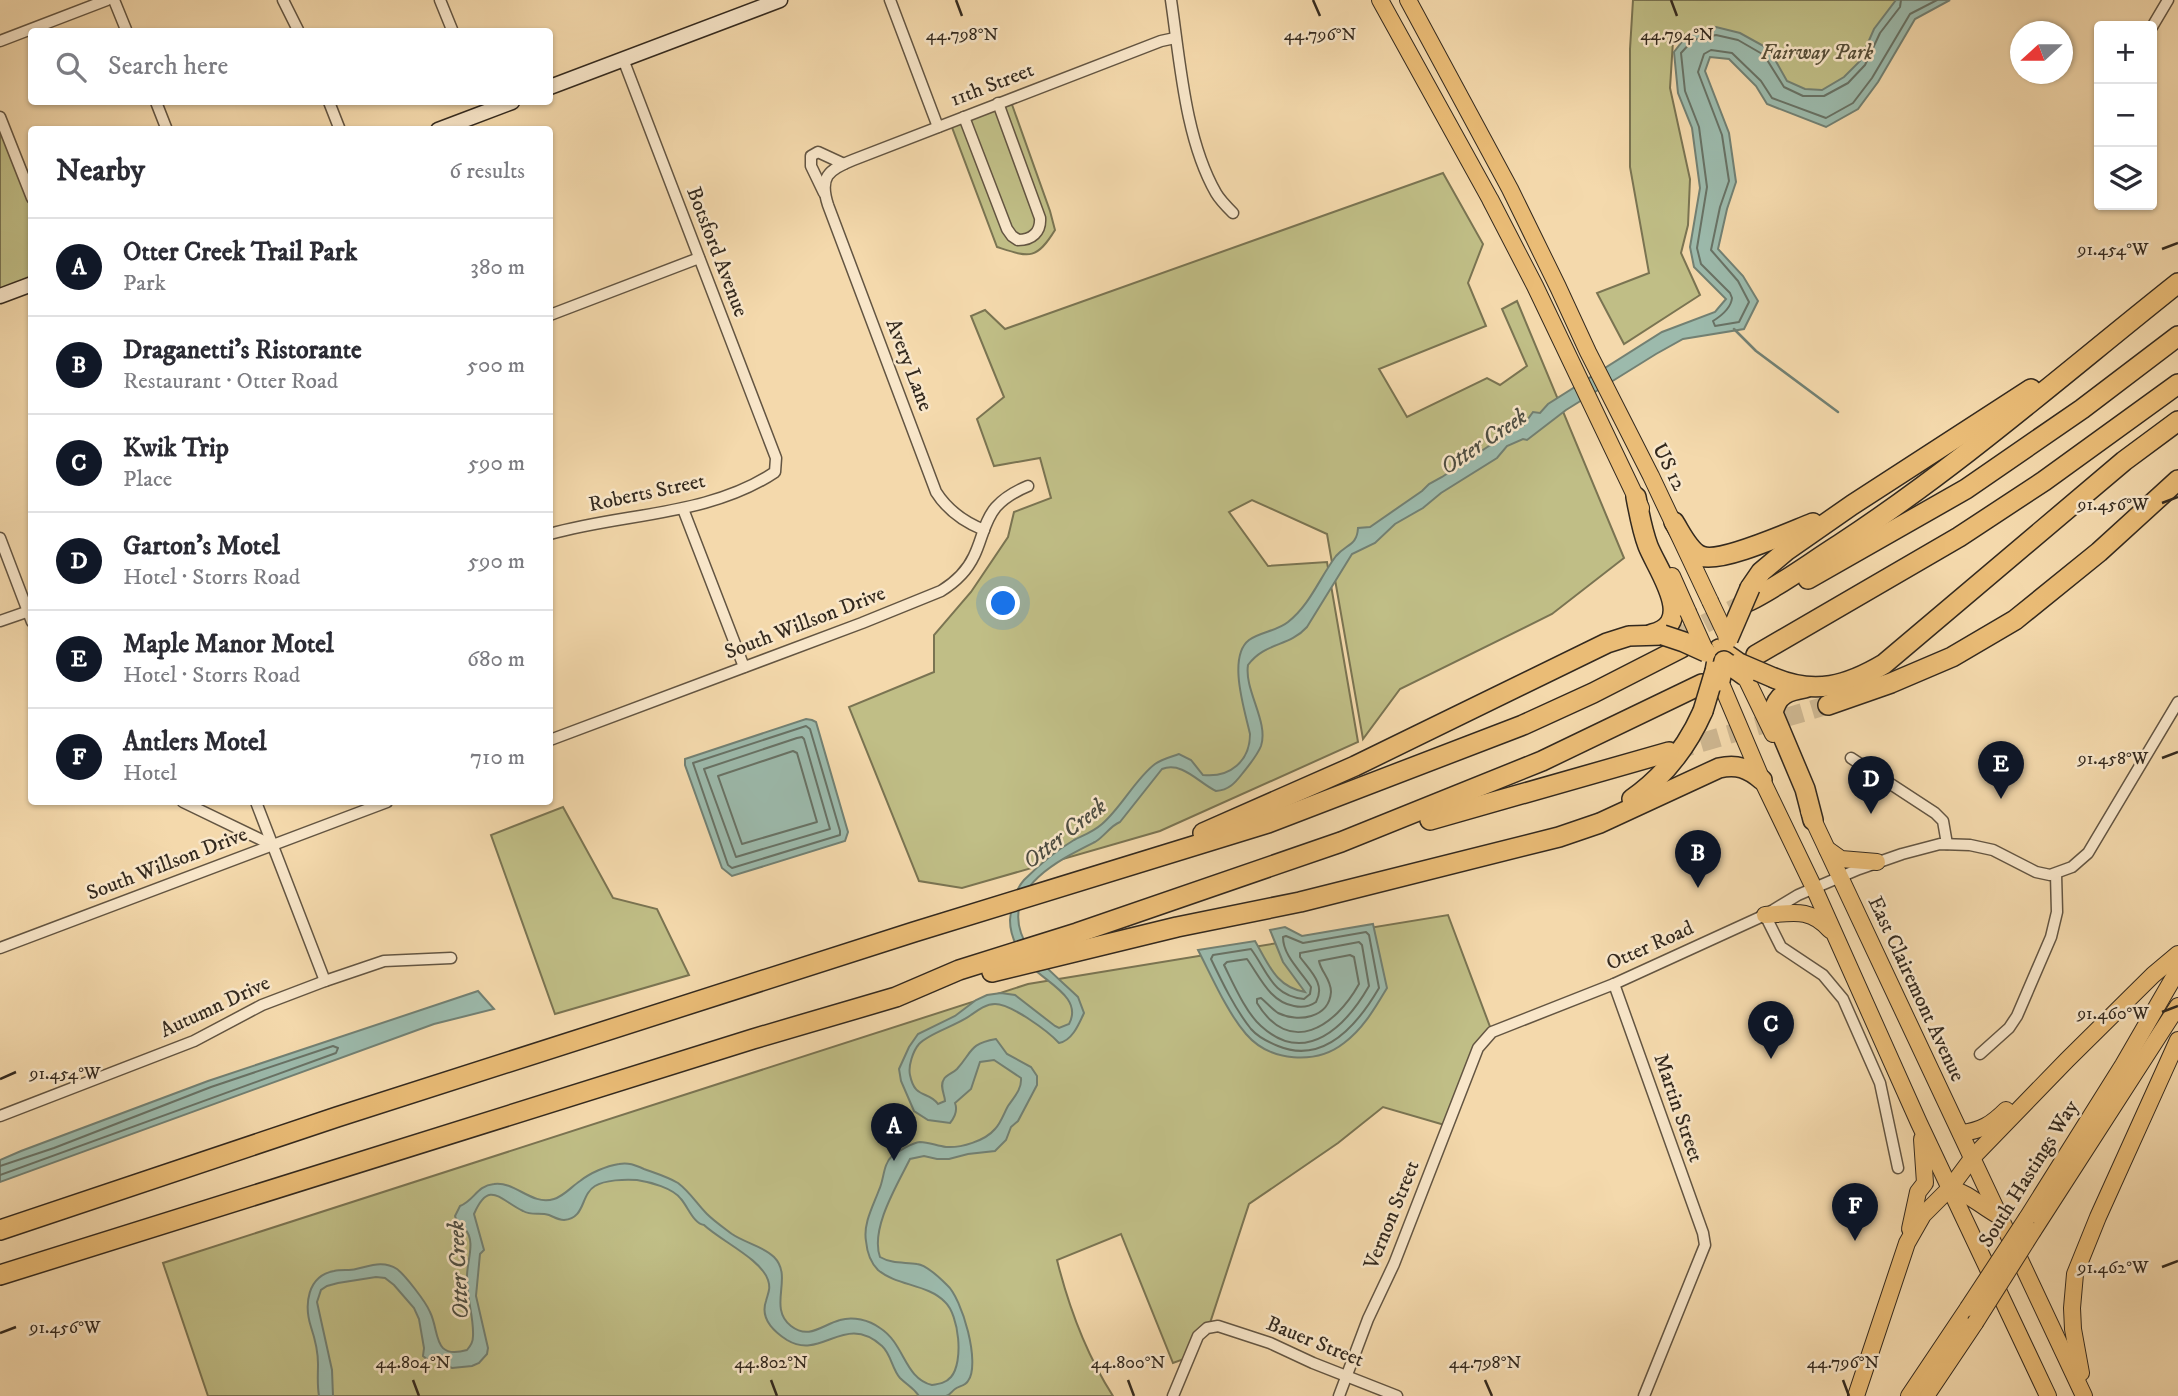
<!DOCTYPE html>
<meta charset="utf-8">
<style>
:root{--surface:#fff;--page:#f2f2f3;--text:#2b2b33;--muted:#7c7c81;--line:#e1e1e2;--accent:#111827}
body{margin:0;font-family:"IM FELL DW Pica",serif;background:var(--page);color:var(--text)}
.controls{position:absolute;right:21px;top:21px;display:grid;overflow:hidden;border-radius:7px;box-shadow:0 2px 5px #0004}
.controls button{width:63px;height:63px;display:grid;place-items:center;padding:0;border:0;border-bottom:2px solid var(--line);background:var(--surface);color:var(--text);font:35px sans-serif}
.compass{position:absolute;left:2010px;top:21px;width:63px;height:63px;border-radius:50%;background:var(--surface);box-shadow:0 2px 5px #0004;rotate:249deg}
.you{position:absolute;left:1004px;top:604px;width:24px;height:24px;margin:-18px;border:5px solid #fff;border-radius:50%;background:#1a73e8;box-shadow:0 0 0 10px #1a73e833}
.badge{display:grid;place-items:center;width:46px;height:46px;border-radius:50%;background:var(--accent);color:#fff;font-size:23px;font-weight:700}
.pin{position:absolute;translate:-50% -58px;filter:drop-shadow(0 2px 4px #0008)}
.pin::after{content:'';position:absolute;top:37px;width:24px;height:21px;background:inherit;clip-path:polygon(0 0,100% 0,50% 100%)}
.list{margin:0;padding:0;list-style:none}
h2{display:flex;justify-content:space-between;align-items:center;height:91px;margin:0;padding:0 28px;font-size:30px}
h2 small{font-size:23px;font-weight:400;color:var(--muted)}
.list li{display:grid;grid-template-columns:46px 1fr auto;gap:21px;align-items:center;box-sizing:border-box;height:98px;padding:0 28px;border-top:2px solid var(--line)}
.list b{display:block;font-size:26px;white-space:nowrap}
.list p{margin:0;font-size:23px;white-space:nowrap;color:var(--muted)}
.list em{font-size:23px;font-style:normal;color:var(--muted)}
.icon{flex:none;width:38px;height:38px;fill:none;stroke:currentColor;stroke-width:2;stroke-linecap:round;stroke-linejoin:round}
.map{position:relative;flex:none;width:2178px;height:1396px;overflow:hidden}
.search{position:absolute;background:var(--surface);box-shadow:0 2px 5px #0004;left:28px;top:28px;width:525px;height:77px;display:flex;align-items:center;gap:18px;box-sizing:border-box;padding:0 24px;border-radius:7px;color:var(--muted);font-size:26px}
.panel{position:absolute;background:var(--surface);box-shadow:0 2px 5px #0004;left:28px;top:126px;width:525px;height:679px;border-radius:7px}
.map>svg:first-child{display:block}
.green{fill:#c0be86;stroke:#7a7452;stroke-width:2}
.water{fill:#9cbaac;stroke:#728073;stroke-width:2}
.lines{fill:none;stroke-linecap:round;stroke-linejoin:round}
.shore{stroke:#687265;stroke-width:2}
.stream{stroke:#728073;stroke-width:2.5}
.highway-tunnel{stroke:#cdb690;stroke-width:19;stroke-dasharray:19 10;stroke-linecap:butt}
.street-casing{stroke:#635542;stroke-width:13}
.secondary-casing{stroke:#33291e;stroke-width:17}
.primary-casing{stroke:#33291e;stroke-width:18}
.highway-casing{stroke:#33291e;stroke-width:22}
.street{stroke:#f8e6c9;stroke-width:10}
.secondary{stroke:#f8e6c9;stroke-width:14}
.primary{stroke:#eabc76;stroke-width:16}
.highway{stroke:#eabc76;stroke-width:19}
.primary-bridge-casing{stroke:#33291e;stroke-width:18;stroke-linecap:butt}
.highway-bridge-casing{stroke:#33291e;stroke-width:22;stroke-linecap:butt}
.primary-bridge{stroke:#eabc76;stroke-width:16}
.highway-bridge{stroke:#eabc76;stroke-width:19}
.ticks{fill:none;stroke:#33291e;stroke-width:2.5}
.labels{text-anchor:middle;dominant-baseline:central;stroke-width:5;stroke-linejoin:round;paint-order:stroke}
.park-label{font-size:21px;font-style:italic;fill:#564e38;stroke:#f8e6c9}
.street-label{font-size:21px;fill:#33291e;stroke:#f8e6c9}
.water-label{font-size:23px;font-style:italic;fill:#4d4d42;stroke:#f8e6c9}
.ticks-label{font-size:18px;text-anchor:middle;fill:#33291e;stroke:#f8e6c9;stroke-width:5;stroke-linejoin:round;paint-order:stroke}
</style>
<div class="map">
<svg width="2178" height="1396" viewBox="0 0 2178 1396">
<rect width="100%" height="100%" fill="#f4d9ac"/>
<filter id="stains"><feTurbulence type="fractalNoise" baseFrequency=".00286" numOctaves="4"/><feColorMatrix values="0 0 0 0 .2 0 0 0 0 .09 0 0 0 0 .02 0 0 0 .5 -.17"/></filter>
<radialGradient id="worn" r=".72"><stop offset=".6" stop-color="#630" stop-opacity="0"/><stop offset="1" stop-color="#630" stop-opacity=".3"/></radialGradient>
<g class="green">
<path d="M1633,0H1910L1824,108L1759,67L1704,46L1683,34L1673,41L1670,88L1690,179L1688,225L1681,253L1700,295L1624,344L1597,293L1649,273L1630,167V49Z"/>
<path d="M1010,99L1050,211L1055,230C1036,261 1029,257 997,247L950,122Z"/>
<path d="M0,117L32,198L31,284L0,296Z"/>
<path d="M1443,173L1483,244L1468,283L1486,326L1379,369L1407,417L1487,378L1500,385L1527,366L1502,309L1517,301L1624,558L1552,614L1400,689L1363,739L1327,534L1252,500L1229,512L1268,566L1327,562L1358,742L1160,831L962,888L919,881L849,707L934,672V635L971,592L1008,537L1014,512L1051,498L1040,458L994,466L977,419L1004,397L971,316L985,310L1005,329Z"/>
<path d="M563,807L613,898L657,909L689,975L555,1014L491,835Z"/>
<path d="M1448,915L1492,1032L1478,1048L1448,1126L1383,1107L1338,1143L1249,1204L1210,1323L1184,1359L1173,1363L1121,1234L1057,1260C1069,1308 1086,1354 1113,1396H208L163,1263L1028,984Z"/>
</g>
<g class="water">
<path d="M1896,0H1950L1915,19L1878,82L1858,109L1826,127L1767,104L1756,86L1729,59L1710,57L1705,71L1729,133L1736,182L1727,209L1718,249L1743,276L1758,301L1744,329L1683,339L1656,354L1566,410L1527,440L1523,439L1507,446L1497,458L1441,493L1423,508L1395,524L1375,543L1352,554L1307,627C1289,647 1265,642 1248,665C1244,690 1269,722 1261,746C1257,756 1249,765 1242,774C1235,783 1229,790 1216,791C1199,783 1182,761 1162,769L1120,822C1110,826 1105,836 1095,842C1061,859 1005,886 1021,933C1028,955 1062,981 1078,997L1084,1013C1079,1024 1072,1041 1059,1043C1048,1031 1011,1004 995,1004C986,1004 978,1010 971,1015C956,1026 929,1033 919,1044C913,1051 908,1066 910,1075C915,1100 928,1090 938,1104L945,1101C945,1095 939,1086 944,1079C946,1075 953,1073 957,1069C973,1051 969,1044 996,1039L1007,1054L1031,1067L1037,1076V1085L1018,1121L1011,1127L1006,1140L995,1151L968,1154L949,1159H937L924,1156L910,1159C897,1185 870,1229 880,1257C892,1264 904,1262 917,1264C926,1265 940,1278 947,1285C962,1298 981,1364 968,1381C965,1386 959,1386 955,1389C952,1391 950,1395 946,1396C939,1396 927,1396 919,1396C913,1387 907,1385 900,1378C892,1369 891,1354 882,1346C844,1312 822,1361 787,1340C773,1331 760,1318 766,1301C768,1293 771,1289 768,1280C761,1259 721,1241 704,1225C694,1224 688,1207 681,1199C673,1188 650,1182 637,1180C625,1179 605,1180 595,1186C580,1195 586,1218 564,1220C558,1220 554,1217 549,1215C540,1212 532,1216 523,1211C500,1200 489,1179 474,1214L484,1250L480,1254L476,1296L488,1348L487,1354L479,1363L472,1366L452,1368L437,1361L428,1360L423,1356L424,1348L419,1319L414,1308L394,1285L385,1278L376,1277L338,1283L327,1286L321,1290L317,1302L332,1370L333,1396H319C317,1385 318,1375 318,1364C318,1351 315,1339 311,1327C304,1305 307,1276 334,1271C342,1269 349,1271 356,1269C370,1266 383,1260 397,1269C405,1275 426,1302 430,1312C440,1332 432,1360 467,1350C471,1345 473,1342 473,1336C474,1316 466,1297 467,1276C467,1261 476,1241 465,1229H460L455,1216L460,1206C475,1200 476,1186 494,1184C516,1181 531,1206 554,1199C564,1196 571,1187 580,1181C590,1173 606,1166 619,1164C628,1162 635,1165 644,1169C655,1173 668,1177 678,1183C690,1192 697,1204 707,1214C714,1221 724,1228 732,1234C745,1243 763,1246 774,1257C794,1277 767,1307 791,1326C809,1340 822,1325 840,1320C853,1316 869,1320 880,1328C905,1344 904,1378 932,1385C939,1384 946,1383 951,1377C964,1362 959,1315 945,1302C928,1284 897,1286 878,1270C870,1262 867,1252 866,1241C863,1224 873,1206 879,1190C884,1180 883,1164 892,1156C898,1151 912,1143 920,1142C929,1142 937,1146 946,1147C961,1148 985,1141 995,1129C1001,1123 1004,1113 1008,1106C1014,1097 1022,1089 1021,1078L994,1060L980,1062L971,1089L955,1103C958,1111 955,1117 950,1123L928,1120L914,1111L901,1081L899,1069L909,1047L918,1034L955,1016L976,1000L987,995L1001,993L1015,995L1055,1026L1059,1028L1069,1024C1083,998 1047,983 1032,967C1020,955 1010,938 1010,920C1011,907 1015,890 1024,880C1038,866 1057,850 1074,840C1084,835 1093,832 1102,824C1121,808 1136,778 1155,764C1162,759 1171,757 1179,754L1191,760L1203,775C1230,778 1250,761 1250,734C1245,711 1227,657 1249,640C1260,632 1277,631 1288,622C1310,605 1320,577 1336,556C1346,544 1357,546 1358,528L1370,527L1422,491L1429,484L1442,477L1507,434L1515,427H1522L1533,412L1540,413L1548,404L1662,332L1715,312L1726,299L1694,267L1690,247L1700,188L1692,128L1678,93L1674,52L1688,34L1716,27L1740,33L1769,49L1787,81L1805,89L1822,90L1844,77L1860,61L1874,29Z"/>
<path d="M806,719L812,720L816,722L848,832L845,841L732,876L722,868L685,765V759Z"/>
<path d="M1373,924L1387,988C1375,1008 1363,1029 1344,1043C1316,1065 1270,1062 1246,1034C1227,1012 1212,977 1198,950L1255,941C1269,965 1276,987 1305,992L1283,962L1270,930L1285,927L1302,936Z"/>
<path d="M478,991L494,1009L434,1024L0,1182V1160L21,1151L208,1081Z"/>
</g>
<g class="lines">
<g class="shore">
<path d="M1901,0L1900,7L1880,33L1865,65L1848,83L1824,96H1803L1784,87L1764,55L1738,40L1716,35L1693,40L1681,53L1685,91L1699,127L1707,187L1697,248L1701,264L1730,293L1732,298C1731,308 1721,316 1713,321L1715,326L1739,322L1749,302L1738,281L1711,250L1720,207L1729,181L1722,135L1698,72L1704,54L1711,50L1732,53L1761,81L1772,98L1826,118L1853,103L1872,78L1910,14L1937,0"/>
<path d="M806,726L810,729L840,831V835L732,868L728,865L693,763Z"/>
<path d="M797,738L802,737L804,739L830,829L736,857L704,769Z"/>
<path d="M793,751L797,753L817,822L742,844L718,776Z"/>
<path d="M1366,932L1369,935L1379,988C1358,1024 1324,1065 1278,1046C1268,1042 1258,1037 1251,1029C1235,1009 1222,982 1211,959L1213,955L1251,949C1268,972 1272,996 1304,999L1310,994L1311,987C1301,971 1283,956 1283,937L1286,936L1303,943Z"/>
<path d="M1359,942L1362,945L1369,986C1346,1026 1306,1067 1261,1026C1246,1013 1233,983 1224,965L1227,962L1247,959C1260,977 1270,1002 1294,1006C1303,1008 1309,1007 1316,1002C1326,984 1310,971 1300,957V953Z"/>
<path d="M1350,955L1354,957L1359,984C1335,1027 1290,1057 1257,1003V999L1261,998C1267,1003 1272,1009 1278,1013C1298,1023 1329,1018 1331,992C1331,979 1321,972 1319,961Z"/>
<path d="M0,1166L54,1148L211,1087L333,1046L338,1048L336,1053L0,1175"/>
</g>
<path class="stream" d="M1734,329L1756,351L1838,412"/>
<g class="highway-tunnel">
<path d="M1679,637L1749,601"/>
<path d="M1673,751L1828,705"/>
</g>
<defs>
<g id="street">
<path d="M114,0L127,32"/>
<path d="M283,0L299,32"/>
<path d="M440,0L453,32"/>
<path d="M890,0L938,127"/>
<path d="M1171,0C1180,61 1185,139 1216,193C1220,200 1227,207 1233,213"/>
<path d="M2152,27L2168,0"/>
<path d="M0,41L107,0"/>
<path d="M156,102L167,130"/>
<path d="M329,102L340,130"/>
<path d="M0,117L32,198"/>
<path d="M964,117L1007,229L1012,236L1018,240C1032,240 1041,232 1040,218L998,103"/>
<path d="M824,193L811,166V156L818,152L844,164"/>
<path d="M550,315L699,258"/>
<path d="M683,509L744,667"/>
<path d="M984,530C964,522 948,511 936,492L828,205C819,177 828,170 853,160L1161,41L1175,38"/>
<path d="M550,534C623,513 710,516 775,472L776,458L623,59"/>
<path d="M0,538L32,622"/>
<path d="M0,621L32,610"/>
<path d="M550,740L862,623L941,591C954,583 967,571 974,556C982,540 984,521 996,507C1005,497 1016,491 1028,486"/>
<path d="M1851,758L1935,813L1943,821L1947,844"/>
<path d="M183,802L272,845"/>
<path d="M256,802L325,981"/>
<path d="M1765,915L1781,947L1823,975L1843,999L1880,1083L1898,1168"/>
<path d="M0,948L387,802"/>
<path d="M1614,984L1703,1233L1705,1245L1644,1396"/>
<path d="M1980,1054L2009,1028L2017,1016L2051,937L2057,912L2056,874"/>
<path d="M0,1116L194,1041L262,1005L325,981L384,961L451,958"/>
<path d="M1173,1396L1198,1336L1207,1328L1218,1326L1270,1343L1313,1363L1397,1396"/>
<path d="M1339,1396L1368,1319L1394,1264L1478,1048L1492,1032L1614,984L1765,915L1798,895L1859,869L1902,854L1940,844L1970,845L1993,850L2036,872L2050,875L2072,867L2088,853L2178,702"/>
</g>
<g id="secondary">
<path d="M550,87L780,0"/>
<path d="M438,130L512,102"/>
<path d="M0,296L32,284"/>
</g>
<g id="primary">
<path d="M1380,0L1490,199L1535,286L1641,508"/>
<path d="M1408,0L1510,189L1558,287L1588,352L1651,476L1710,601"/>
<path d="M1672,576L1688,612"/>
<path d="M1745,676L1773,734"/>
<path d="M1720,681L1762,780L1814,888L1919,1123L2048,1396"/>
<path d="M1809,811L2084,1396"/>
<path d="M1827,849L1841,859L1877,862"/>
<path d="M1765,915C1792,913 1810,907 1830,930"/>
<path d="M1961,1133C1981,1131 1992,1124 2006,1110"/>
<path d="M1950,1188C1969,1193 1983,1208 2001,1217"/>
<path d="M2027,1218L2123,1065L2178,970"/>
<path d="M1910,1229L1918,1192L1925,1183L1922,1139"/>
<path d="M2033,1231L2178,1006"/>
<path d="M2081,1373L2073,1329L2072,1308L2075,1274L2098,1217L2178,1040"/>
<path d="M1856,1396L1907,1243L1923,1215L1950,1188L1973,1157L2067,1060L2153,975L2178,954"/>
<path d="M1909,1396L1968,1308"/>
<path d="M1926,1396L1975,1323"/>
</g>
<g id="highway">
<path d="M1636,497C1639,513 1642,530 1648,546C1658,571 1697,623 1652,634"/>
<path d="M1674,522C1681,533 1689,551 1701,556C1720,564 1792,531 1813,523"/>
<path d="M1808,579L1966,489L2082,409L2178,336"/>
<path d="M1750,588L1761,572L1786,551L1852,505L2031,389"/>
<path d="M1749,601C1781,585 1810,563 1840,544C1959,466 2066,372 2178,283"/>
<path d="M1756,655L1959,537L2044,481L2178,384"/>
<path d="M1715,671L1719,649L1739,663"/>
<path d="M1774,678C1815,695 1847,686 1884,664L2124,461L2178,421"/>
<path d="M1805,688C1788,691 1777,694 1773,713L1805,789L1813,820"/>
<path d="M1828,705L1891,683L1952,657L2015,620L2099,552L2178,480"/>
<path d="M1632,799C1665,776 1687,747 1703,711"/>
<path d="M1430,820L1669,752"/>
<path d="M1203,833L1355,766L1607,643L1629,636L1663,635"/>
<path d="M992,972L1177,927L1300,902L1559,837L1600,823L1719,768C1737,764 1748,768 1762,780"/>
<path d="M0,1230L337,1117L914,932L1268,823L1523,725L1593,693L1681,648"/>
<path d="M0,1275L753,1039L896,997L959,970L1077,933L1341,842L1542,761L1702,684"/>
</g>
</defs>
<use href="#street" class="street-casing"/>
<use href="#secondary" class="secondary-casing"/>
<use href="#primary" class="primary-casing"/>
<use href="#highway" class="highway-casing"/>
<use href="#street" class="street"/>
<use href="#secondary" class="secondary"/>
<use href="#primary" class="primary"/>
<use href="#highway" class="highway"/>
<defs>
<g id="primary-bridge">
<path d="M1710,601L1728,639"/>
<path d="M1688,612L1706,652"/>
<path d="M1968,1308L2027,1218"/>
<path d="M1975,1323L2033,1231"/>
</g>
<g id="highway-bridge">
<path d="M1663,635L1684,642L1706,652"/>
<path d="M1728,639L1750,588"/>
<path d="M1739,663L1774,678"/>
<path d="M1720,681L1724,661L1745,676"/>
<path d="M1703,711L1715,671"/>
</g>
</defs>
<use href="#primary-bridge" class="primary-bridge-casing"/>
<use href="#highway-bridge" class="highway-bridge-casing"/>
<use href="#primary-bridge" class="primary-bridge"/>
<use href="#highway-bridge" class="highway-bridge"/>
</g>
<path class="ticks" d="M956,0L962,16M1313,0L1320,16M1671,0L1677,16M2162,249L2178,243M2162,503L2178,497M2162,758L2178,752M2162,1012L2178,1006M0,1079L16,1072M2162,1267L2178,1261M0,1333L16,1327M413,1380L419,1396M771,1380L777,1396M1128,1380L1134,1396M1485,1380L1492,1396M1843,1380L1849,1396"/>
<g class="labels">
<g class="park-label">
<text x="1817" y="53">Fairway Park</text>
</g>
<g class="street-label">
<text transform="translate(992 85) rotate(-21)">11th Street</text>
<text transform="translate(717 252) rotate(69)">Botsford Avenue</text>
<text transform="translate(909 365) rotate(69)">Avery Lane</text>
<text transform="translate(1669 467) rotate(63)">US 12</text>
<text transform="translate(647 493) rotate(-12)">Roberts Street</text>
<text transform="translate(805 623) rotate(-21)">South Willson Drive</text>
<text transform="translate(167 864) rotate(-21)">South Willson Drive</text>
<text transform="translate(1650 946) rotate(-24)">Otter Road</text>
<text transform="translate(1916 989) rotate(65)">East Clairemont Avenue</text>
<text transform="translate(215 1007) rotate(-25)">Autumn Drive</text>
<text transform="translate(1678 1108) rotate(71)">Martin Street</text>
<text transform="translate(2029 1174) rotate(-58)">South Hastings Way</text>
<text transform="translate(1392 1215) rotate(-68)">Vernon Street</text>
<text transform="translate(1315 1342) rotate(22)">Bauer Street</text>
</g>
<g class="water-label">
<text transform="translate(1484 442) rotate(-34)">Otter Creek</text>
<text transform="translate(1065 834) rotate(-38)">Otter Creek</text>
<text transform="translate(459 1270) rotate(-93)">Otter Creek</text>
</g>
</g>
<g class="ticks-label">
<text x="962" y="40">44.798°N</text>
<text x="1320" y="40">44.796°N</text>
<text x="1677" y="40">44.794°N</text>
<text x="2113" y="255">91.454°W</text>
<text x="2113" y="510">91.456°W</text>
<text x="2113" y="764">91.458°W</text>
<text x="2113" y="1019">91.460°W</text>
<text x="65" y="1079">91.454°W</text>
<text x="2113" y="1273">91.462°W</text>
<text x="65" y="1333">91.456°W</text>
<text x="413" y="1368">44.804°N</text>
<text x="771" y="1368">44.802°N</text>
<text x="1128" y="1368">44.800°N</text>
<text x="1485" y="1368">44.798°N</text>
<text x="1843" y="1368">44.796°N</text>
</g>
<rect width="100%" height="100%" filter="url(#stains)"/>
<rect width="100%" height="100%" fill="url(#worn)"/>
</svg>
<div class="controls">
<button>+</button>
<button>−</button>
<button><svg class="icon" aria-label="layers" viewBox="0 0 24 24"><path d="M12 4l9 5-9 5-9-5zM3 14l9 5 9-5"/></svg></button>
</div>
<svg class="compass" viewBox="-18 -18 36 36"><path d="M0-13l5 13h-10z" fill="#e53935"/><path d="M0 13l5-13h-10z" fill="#7c7c81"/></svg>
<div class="you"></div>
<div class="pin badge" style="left:894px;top:1161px">A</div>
<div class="pin badge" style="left:1698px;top:888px">B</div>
<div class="pin badge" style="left:1771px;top:1059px">C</div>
<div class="pin badge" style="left:1871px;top:814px">D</div>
<div class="pin badge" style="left:2001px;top:799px">E</div>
<div class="pin badge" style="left:1855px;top:1241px">F</div>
<div class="search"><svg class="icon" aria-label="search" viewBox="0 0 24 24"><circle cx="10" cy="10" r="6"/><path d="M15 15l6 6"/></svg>Search here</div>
<section class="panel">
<h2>Nearby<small>6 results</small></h2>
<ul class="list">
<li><span class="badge">A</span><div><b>Otter Creek Trail Park</b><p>Park</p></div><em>380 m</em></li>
<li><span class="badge">B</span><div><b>Draganetti's Ristorante</b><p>Restaurant · Otter Road</p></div><em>500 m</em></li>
<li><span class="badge">C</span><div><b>Kwik Trip</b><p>Place</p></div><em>590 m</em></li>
<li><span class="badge">D</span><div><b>Garton's Motel</b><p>Hotel · Storrs Road</p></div><em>590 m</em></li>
<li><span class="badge">E</span><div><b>Maple Manor Motel</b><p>Hotel · Storrs Road</p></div><em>680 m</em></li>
<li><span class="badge">F</span><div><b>Antlers Motel</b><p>Hotel</p></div><em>710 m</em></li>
</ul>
</section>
</div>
